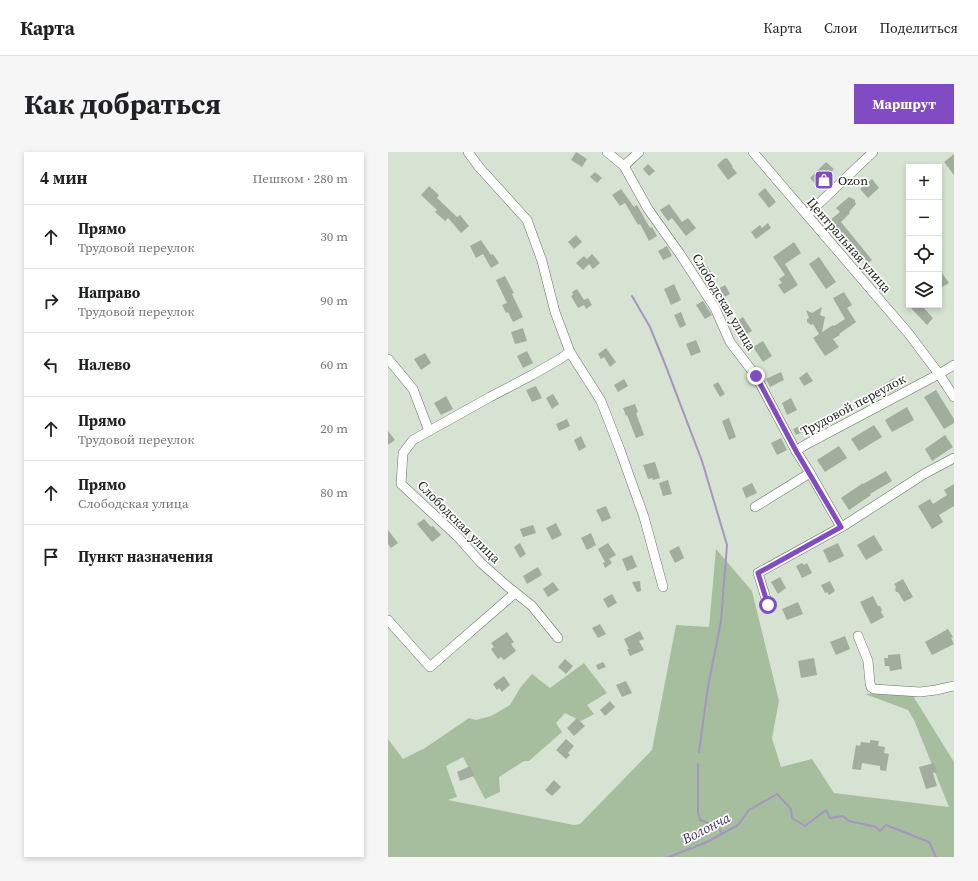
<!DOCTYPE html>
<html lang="ru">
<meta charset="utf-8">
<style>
:root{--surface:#fff;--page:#f6f6f6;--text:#202124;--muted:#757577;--line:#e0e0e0;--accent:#814bc3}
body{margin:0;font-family:"Source Serif 4",serif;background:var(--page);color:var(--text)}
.controls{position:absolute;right:12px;top:12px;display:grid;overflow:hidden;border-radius:0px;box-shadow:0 2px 6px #0003}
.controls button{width:36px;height:36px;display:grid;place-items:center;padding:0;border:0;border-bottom:1px solid var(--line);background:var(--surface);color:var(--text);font:20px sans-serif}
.stop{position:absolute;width:12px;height:12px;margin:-9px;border:3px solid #814bc3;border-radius:50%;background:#fff}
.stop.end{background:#814bc3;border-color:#fff;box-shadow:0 1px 4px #0008}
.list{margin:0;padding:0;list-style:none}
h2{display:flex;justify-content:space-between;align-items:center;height:52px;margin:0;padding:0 16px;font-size:17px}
h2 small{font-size:13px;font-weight:400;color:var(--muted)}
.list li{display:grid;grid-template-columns:26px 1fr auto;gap:12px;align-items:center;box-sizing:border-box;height:64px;padding:0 16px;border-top:1px solid var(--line)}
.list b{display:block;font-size:15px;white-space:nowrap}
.list p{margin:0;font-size:13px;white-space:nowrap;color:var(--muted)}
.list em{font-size:13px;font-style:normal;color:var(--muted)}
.icon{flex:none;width:22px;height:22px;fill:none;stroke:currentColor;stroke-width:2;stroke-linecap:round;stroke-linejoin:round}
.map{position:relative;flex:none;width:566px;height:705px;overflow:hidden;border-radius:0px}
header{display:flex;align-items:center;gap:24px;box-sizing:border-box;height:56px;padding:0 20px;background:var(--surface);border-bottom:1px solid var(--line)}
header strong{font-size:19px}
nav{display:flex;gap:22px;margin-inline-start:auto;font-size:14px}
.intro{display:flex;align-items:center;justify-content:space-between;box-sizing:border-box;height:96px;padding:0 24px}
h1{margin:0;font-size:28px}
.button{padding:10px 18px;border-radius:0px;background:var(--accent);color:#fff;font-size:14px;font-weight:700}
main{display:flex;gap:24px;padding:0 24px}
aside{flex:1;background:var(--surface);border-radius:0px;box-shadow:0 2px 6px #0003}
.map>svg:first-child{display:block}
.green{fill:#a7be9e}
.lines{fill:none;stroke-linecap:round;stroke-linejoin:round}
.stream{stroke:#a596c1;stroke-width:2}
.building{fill:#a1ad9d}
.minor-casing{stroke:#687264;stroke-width:10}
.minor{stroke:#fff;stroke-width:9}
.route{stroke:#814bc3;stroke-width:5}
.labels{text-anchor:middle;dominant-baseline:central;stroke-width:3.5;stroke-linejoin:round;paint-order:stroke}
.poi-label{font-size:13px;fill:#1a1e18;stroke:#fff;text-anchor:start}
.street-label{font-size:13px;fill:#1a1e18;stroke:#fff}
.water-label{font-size:14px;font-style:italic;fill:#483168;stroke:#fff}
</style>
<header>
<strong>Карта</strong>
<nav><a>Карта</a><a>Слои</a><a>Поделиться</a></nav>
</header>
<div class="intro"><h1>Как добраться</h1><a class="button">Маршрут</a></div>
<main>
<aside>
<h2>4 мин<small>Пешком · 280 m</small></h2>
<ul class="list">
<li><svg class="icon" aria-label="ahead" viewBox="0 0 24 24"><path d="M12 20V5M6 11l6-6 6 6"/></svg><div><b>Прямо</b><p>Трудовой переулок</p></div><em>30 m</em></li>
<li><svg class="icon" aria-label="right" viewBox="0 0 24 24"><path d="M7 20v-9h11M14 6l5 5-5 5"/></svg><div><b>Направо</b><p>Трудовой переулок</p></div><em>90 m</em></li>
<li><svg class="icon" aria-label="left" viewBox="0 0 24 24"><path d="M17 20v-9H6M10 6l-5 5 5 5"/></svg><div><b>Налево</b></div><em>60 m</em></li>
<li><svg class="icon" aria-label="ahead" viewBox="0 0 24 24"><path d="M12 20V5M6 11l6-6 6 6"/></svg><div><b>Прямо</b><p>Трудовой переулок</p></div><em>20 m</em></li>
<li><svg class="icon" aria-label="ahead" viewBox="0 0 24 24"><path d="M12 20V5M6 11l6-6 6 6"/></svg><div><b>Прямо</b><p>Слободская улица</p></div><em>80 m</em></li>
<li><svg class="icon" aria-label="arrive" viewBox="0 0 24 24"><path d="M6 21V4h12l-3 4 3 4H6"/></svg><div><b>Пункт назначения</b></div></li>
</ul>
</aside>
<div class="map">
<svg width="566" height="705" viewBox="0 0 566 705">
<rect width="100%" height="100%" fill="#d7e3d2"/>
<path class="green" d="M328,397L364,439L391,549L384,586L393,615L424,607L446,641L561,655L526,568L520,558L477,542L522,539L566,610V705H0V587L15,607L37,596L81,566L88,568L103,564L122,553L132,536L144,522L162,536L196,511L219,541L199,553L206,562L193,569L177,561L168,571L174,580L141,609H136L111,625L112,640L97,647L75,605L58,614L69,645L60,648L186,673L192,672L264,598L288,473L321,475Z"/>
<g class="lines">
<g class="stream">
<path d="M244,144L262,175L277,212L314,309L339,393L333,469L320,534L311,600"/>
<path d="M310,612V660L312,668L329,674L334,681"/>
<path d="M281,705L319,690L350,673L361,658L389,642L403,657L404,666L417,674L438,658L442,666L455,664L461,669L488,675L492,679L498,673L541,690L548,705"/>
</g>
</g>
<g class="building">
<path d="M188,0L199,7L194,15L183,8Z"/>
<path d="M566,2V23L556,10Z"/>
<path d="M337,6L338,7L339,6L345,15H344L349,21L340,28L329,13Z"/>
<path d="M438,10L446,17L443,20L444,21L442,24L444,25L432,37L422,26Z"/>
<path d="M260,12L267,19L261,24L255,17Z"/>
<path d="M207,20L214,26L209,31L202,25Z"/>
<path d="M484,27L491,36L480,46L472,37Z"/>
<path d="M41,34L51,43L49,46L69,65L72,63L81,74L73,81L60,66L57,69L47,60L49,58L33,43Z"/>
<path d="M377,36L388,50L381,56L370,42Z"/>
<path d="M233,37L246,55L249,53L262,76L264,75L269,84L261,89L252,72L250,73L237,51L232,54L224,43Z"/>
<path d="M461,45L467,48V50L468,52L461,60L462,61L453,70L484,108L478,113L441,69L452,60L448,56Z"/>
<path d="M281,52L294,70L300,66L308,76L298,84L284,66L280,69L272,58Z"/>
<path d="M380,71L383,76L368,87L363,80L372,73L374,76Z"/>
<path d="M188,83L194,90L186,97L180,90Z"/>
<path d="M93,88L103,103L105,102L111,111L103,116L95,102L88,106L82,94Z"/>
<path d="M406,90L413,101L397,112L410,133L396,142L390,133L394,131L391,127L397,123L385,105Z"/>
<path d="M279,94L284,104L275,108L270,99Z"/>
<path d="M204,102L212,111L205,117L201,112L195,118L188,111L196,104L199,107Z"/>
<path d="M431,105L448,130L438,137L421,112Z"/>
<path d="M319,114L323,120L315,125L311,118Z"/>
<path d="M554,121L561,131L551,137V123Z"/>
<path d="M117,124L126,141L124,142L135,165L125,170L120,160L118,161L114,153L119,151L108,128Z"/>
<path d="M286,132L293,148L283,153L276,137Z"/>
<path d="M337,133L342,142L330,149L325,140Z"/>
<path d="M189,137L196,148L200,146L204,153L198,157L196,153L190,156L183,144L185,143L184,140Z"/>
<path d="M456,140L464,153L459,156L468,170L451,182L452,183L445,187L451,195L437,204L425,186L431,182L425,172L423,173L419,170V167L421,166L418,158L424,161L434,155L432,163L437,165L434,180L445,173L446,174L457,167L445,146Z"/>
<path d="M315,149L324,163L317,167L308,153Z"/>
<path d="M526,153H533L545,166L539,173L523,156Z"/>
<path d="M293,160L298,173L292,176L286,163Z"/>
<path d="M355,165L364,179L354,185L346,171Z"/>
<path d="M135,176L139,189L127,192L123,180Z"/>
<path d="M308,188L313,200L303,204L298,192Z"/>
<path d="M375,189L384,204L375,210L365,195Z"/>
<path d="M218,196L228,210L222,215L216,205L213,207L210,202Z"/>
<path d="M139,199L145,211L135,216L129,204Z"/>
<path d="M37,201L43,211L33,218L26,207Z"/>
<path d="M393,220L396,228L382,235L378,227Z"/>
<path d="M419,220L425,229L416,234L411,226Z"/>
<path d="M506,226L511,236L500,242L495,233Z"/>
<path d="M236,227L240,234L230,240L226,233Z"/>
<path d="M330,230L337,242L332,245L325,233Z"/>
<path d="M148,234L154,246L144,250L138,238Z"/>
<path d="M548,238L566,267V271L556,277L536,245Z"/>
<path d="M165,242L171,252L164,257L158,246Z"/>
<path d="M58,244L65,257L53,263L46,251Z"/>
<path d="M403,246L409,258L399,263L394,251Z"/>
<path d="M247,252L250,260L248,261L256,283L248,286L239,263L238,264L235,256Z"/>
<path d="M519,255L526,268L504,280L497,268Z"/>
<path d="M341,266L348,285L341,288L334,269Z"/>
<path d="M179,267L182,274L171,279L168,272Z"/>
<path d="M414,273L417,279L408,283L405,277Z"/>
<path d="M486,273L494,285L471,299L463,287Z"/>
<path d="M0,279L7,288L0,293Z"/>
<path d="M557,283L565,295L544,309L537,297Z"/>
<path d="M193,284L198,295L191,299L186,288Z"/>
<path d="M393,286L399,298L389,303L383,291Z"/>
<path d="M451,294L459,306L437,320L429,308Z"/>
<path d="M267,310L272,326L265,328L264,326L260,327L255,313Z"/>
<path d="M498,319L504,329L482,342L483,343L461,358L453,346L475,331V332Z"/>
<path d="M280,328L284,342L275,344L271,331Z"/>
<path d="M364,331L369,341L358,346L354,336Z"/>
<path d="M566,332V354L551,363L555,370L544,377L530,354L542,347L545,352L559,343L556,338Z"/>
<path d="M218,354L223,366L214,370L208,358Z"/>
<path d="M36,367L43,375L45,374L53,383L44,390L29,372Z"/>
<path d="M168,371L174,383L164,388L158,376Z"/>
<path d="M145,373L148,381L135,385L132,377Z"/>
<path d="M0,378L10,391L3,396L0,392Z"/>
<path d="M203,381L208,393L199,398L193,386Z"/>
<path d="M486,383L495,398L478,408L469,393Z"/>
<path d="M132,391L138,402L132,406L126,395Z"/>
<path d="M220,391L228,403L221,407L224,411L217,416L215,411L217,410L210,397Z"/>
<path d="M450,391L456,404L441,411L435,398Z"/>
<path d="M291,394L296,406L287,411L281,399Z"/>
<path d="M244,403L249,415L239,419L234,407Z"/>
<path d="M414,411L416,413L419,411L424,421L414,426L408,414Z"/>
<path d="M150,415L154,423L139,432L135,424Z"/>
<path d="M392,425L398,436L390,442L383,430Z"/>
<path d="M515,427L525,445L516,450L510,440H508L507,437L508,435L506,432Z"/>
<path d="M252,429L253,439L249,440L244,430Z"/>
<path d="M442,429L447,439L441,443L439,440L437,441L433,433Z"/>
<path d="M165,430L171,438L160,445L155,437Z"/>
<path d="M224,442L229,451L220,456L215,447Z"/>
<path d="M485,444L490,454H492L494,458L493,460L496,465L483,472L472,450Z"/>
<path d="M410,450L415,462L399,468L394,457Z"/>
<path d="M212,472L218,482L210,486L204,476Z"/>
<path d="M560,477L565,485L563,486L566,492L544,503L537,490Z"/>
<path d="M252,479L256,487L251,489L256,498L242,504L239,497H241L236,487Z"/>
<path d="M119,480L126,490L123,492L128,499L116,508L113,505L110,507L103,497L106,495L103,491Z"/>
<path d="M457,484L462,497L448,503L442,490Z"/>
<path d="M512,502L514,517L502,519L501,514H497L496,506H500V503Z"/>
<path d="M426,506L429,523L413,526L410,509Z"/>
<path d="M177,507L185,514L178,522L170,515Z"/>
<path d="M215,510L218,515L210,518L208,513Z"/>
<path d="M116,524L122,533L114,540L111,536L109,538L105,532Z"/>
<path d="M238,529L244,541L234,545L228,533Z"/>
<path d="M222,549L227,555L217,564L212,558Z"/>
<path d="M189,566L197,574L186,584L179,576Z"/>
<path d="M178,587L186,594L180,601L182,603L178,607L168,598Z"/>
<path d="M482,588L491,589L490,594L497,595L496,601L501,602L498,619L492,618V614L474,611L473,618L464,617L468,593L472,594L473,590L482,591Z"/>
<path d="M546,611L549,620L545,621L549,634L538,637L531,615Z"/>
<path d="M82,614L86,624L72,629L69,620Z"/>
<path d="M166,628L173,635L164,644L157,638Z"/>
</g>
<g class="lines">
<defs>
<g id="minor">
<path d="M80,0L91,15L139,68L154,109L167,160L182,200L213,249L232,298L256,365L275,435"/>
<path d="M219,0L236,14L260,57L292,102L327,156L342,190L368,224L408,299"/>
<path d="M365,0L521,182L551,222L566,245"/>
<path d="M236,14L251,0"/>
<path d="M419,63L485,0"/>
<path d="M0,207L25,237L41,279"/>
<path d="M422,321L453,375"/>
<path d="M367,355L422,321L408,299L417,293L551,222L566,213"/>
<path d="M380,453L370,421L457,373L536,322L566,306"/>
<path d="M0,468L42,515L127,441"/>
<path d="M470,484L480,509L482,531L483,535L486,537L532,540L548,538L566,534"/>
<path d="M170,486L144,454L119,434L92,410L70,385L13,332L15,301L25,288L102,245L144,223L172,207L182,200"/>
</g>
</defs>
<use href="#minor" class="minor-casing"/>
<use href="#minor" class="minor"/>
</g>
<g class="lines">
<path class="route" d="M368,224L408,299L453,375L370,421L380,453"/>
</g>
<defs>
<symbol id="shop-square" viewBox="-11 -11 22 22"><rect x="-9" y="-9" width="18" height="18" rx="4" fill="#814bc3" stroke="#fff"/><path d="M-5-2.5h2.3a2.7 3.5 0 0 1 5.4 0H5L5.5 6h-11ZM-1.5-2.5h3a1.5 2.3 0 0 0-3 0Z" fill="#fff"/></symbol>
</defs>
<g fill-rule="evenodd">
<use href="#shop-square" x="425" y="17" width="22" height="22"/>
</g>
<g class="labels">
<g class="poi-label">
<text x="450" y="28">Ozon</text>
</g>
<g class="street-label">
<text transform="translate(461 93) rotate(49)">Центральная улица</text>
<text transform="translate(336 150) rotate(59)">Слободская улица</text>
<text transform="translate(465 253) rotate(-28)">Трудовой переулок</text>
<text transform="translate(71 370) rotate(45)">Слободская улица</text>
</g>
<g class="water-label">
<text transform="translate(318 676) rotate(-27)">Волонча</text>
</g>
</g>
</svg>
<div class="controls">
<button>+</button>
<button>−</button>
<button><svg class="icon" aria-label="locate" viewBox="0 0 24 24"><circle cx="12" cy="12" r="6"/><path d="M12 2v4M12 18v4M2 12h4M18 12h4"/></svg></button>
<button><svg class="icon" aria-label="layers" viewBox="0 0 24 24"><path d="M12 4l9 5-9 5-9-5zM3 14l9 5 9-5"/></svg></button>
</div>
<div class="stop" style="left:380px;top:453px"></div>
<div class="stop end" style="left:368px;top:224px"></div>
</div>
</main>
